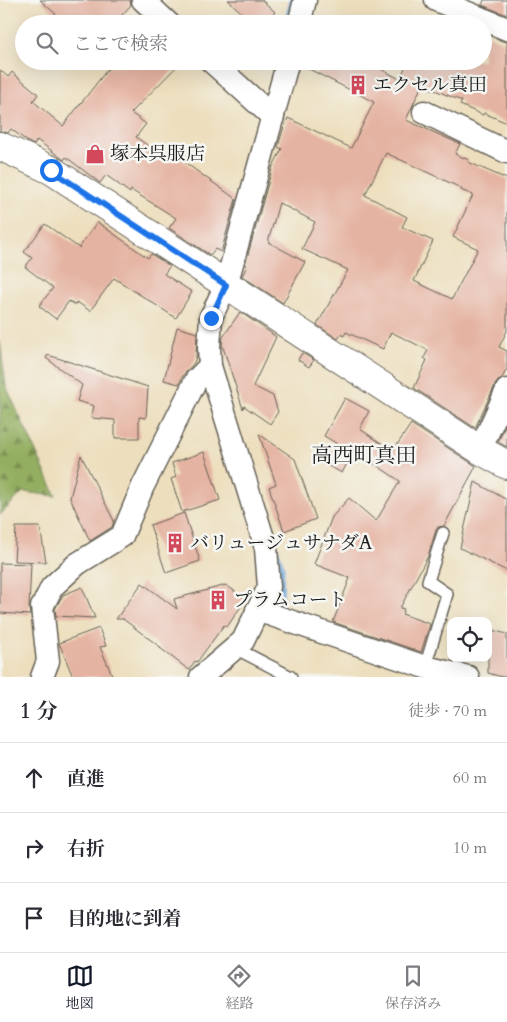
<!DOCTYPE html>
<html lang="ja">
<meta charset="utf-8">
<style>
:root{--surface:#fff;--page:#f2f2f3;--text:#2b2b33;--muted:#7c7c81;--line:#e1e1e2;--accent:#111827}
body{margin:0;font-family:Cardo,"Noto Serif JP",serif;background:var(--page);color:var(--text)}
.controls{position:absolute;right:15px;bottom:15px;display:grid;overflow:hidden;border-radius:10px;box-shadow:0 5px 20px #0002}
.controls button{width:45px;height:45px;display:grid;place-items:center;padding:0;border:0;border-bottom:1px solid var(--line);background:var(--surface);color:var(--text);font:25px sans-serif}
.stop{position:absolute;width:15px;height:15px;margin:-11px;border:4px solid #1a73e8;border-radius:50%;background:#fff}
.stop.end{background:#1a73e8;border-color:#fff;box-shadow:0 1px 5px #0008}
.list{margin:0;padding:0;list-style:none}
h2{display:flex;justify-content:space-between;align-items:center;height:65px;margin:0;padding:0 20px;font-size:21px}
h2 small{font-size:16px;font-weight:400;color:var(--muted)}
.list li{display:grid;grid-template-columns:32px 1fr auto;gap:15px;align-items:center;box-sizing:border-box;height:70px;padding:0 20px;border-top:1px solid var(--line)}
.list b{display:block;font-size:19px;white-space:nowrap}
.list em{font-size:16px;font-style:normal;color:var(--muted)}
.icon{flex:none;width:28px;height:28px;fill:none;stroke:currentColor;stroke-width:2;stroke-linecap:round;stroke-linejoin:round}
.map{position:relative;flex:none;width:507px;height:677px;overflow:hidden}
.search{position:absolute;background:var(--surface);box-shadow:0 5px 20px #0002;left:15px;right:15px;top:15px;height:55px;display:flex;align-items:center;gap:12px;box-sizing:border-box;padding:0 18px;border-radius:28px;color:var(--muted);font-size:19px}
.sheet{height:275px;background:var(--surface)}
nav{display:flex;justify-content:space-around;align-items:center;box-sizing:border-box;height:70px;border-top:1px solid var(--line);background:var(--surface);font-size:14px;color:var(--muted)}
nav a{display:grid;justify-items:center;gap:2px}
nav .on{color:var(--accent)}
.map>svg:first-child{display:block}
.forest{fill:url(#forest-firs);stroke:#58653e}
.lines{fill:none;stroke-linecap:round;stroke-linejoin:round}
.stream{stroke:#66a0d6;stroke-width:7}
.building{fill:#e5b3a1;fill-rule:evenodd}
.lane-casing{stroke:#656055;stroke-width:14}
.street-casing{stroke:#656055;stroke-width:25}
.secondary-casing{stroke:#656055;stroke-width:30}
.lane{stroke:#fff;stroke-width:11}
.street{stroke:#fff;stroke-width:22}
.secondary{stroke:#fff;stroke-width:28}
.route{stroke:#1a73e8;stroke-width:6}
.labels{text-anchor:middle;dominant-baseline:central;stroke-width:5;stroke-linejoin:round;paint-order:stroke}
.poi-label{font-size:19px;fill:#1c1c1c;stroke:#f6f6f2;text-anchor:start}
.quarter-label{font-size:21px;fill:#1c1c1c;stroke:#f6f6f2}
</style>
<div class="map">
<svg width="507" height="677" viewBox="0 0 507 677">
<defs>
<pattern id="forest-firs" width="22" height="20" patternUnits="userSpaceOnUse" patternTransform="scale(1.25)"><rect width="22" height="20" fill="#93ae60"/><path d="M5 1l3.5 6h-7zM16 11l3.5 6h-7z" fill="#778d4e"/></pattern>
</defs>
<rect width="100%" height="100%" fill="#f6f6f2"/>
<filter id="ink" filterUnits="userSpaceOnUse"><feTurbulence type="fractalNoise" baseFrequency=".02" numOctaves="2"/><feDisplacementMap in="SourceGraphic" scale="10" xChannelSelector="R" yChannelSelector="G"/><feConvolveMatrix kernelMatrix="1 2 1 2 8 2 1 2 1" color-interpolation-filters="sRGB"/></filter>
<filter id="wash" filterUnits="userSpaceOnUse"><feTurbulence type="fractalNoise" baseFrequency=".0096" numOctaves="4" result="noise"/><feDisplacementMap in="SourceGraphic" scale="20" xChannelSelector="R" yChannelSelector="G"/><feGaussianBlur stdDeviation="1.12" result="paint"/><feColorMatrix in="noise" values="0 0 0 0 0 0 0 0 0 0 0 0 0 0 0 0 0 1.4 0 .05"/><feComposite in="paint" operator="in"/></filter>
<g filter="url(#wash)">
<rect width="100%" height="100%" fill="#eddfbe"/>
<path class="forest" d="M0,341L6,386L56,496L23,492L0,515Z"/>
<g class="lines">
<g class="stream">
<path d="M287,24L293,0"/>
<path d="M275,548L281,566L280,602"/>
</g>
</g>
<g id="blocks">
<g class="building">
<path d="M40,0H130L131,5L114,24H67Z"/>
<path d="M228,0H262L275,12L265,24H254Z"/>
<path d="M484,0H507V15L482,5Z"/>
<path d="M483,33L502,41L507,42V123L484,113L483,115L460,105L462,101L422,85L406,120L460,144L455,154L469,160L468,162L507,179V331L499,347L507,351V369L502,378L499,380L495,385L475,428L414,388L427,360L424,358L428,350L391,332L383,349L346,332L344,336L341,334L338,339L317,325L348,270L302,249L315,222L279,203L268,242L305,262L283,303L242,276L247,266L245,265L273,166L282,149L278,147L283,130L288,118L351,148L374,102L301,65V61H365L400,79L408,61H483ZM386,153L461,188V190L473,195L453,237L478,249L452,299L414,281L433,241L402,227L407,217L365,195Z"/>
<path d="M114,61H182L131,113L146,124L136,137L168,161L173,154L236,199L221,252L215,249L210,255L169,228L176,218L131,190L130,193L106,175L100,183L66,157L64,160L37,140L34,145L28,142L11,129L8,133L0,131V70L8,77L12,72L38,94L33,101L63,126Z"/>
<path d="M97,222L148,258L151,254L170,266L164,274L192,292L176,318L114,278L90,311L77,302L75,305L69,301L56,319L39,306L53,288L25,267L32,258L24,252L45,224L79,248Z"/>
<path d="M240,312L268,331L276,337L253,386L273,396L278,412L270,424L244,406L243,409L222,344L223,337Z"/>
<path d="M177,327L197,333L196,357L194,363L184,374L179,384L164,380Z"/>
<path d="M302,353L314,360L309,367L298,360Z"/>
<path d="M48,355L148,387L146,418L139,417V438H115V420L91,418L94,406L77,401L82,385L46,358Z"/>
<path d="M345,398L369,411L360,429L393,451L411,424L476,466L444,526L438,527L436,530L428,556L400,608L404,609L402,614L430,624L421,652L333,622L350,578L314,564L332,517L349,498L376,521L400,481L354,450L342,473L325,464L336,443L324,436Z"/>
<path d="M507,422V447L498,442Z"/>
<path d="M259,434L295,459L316,519L284,531L269,487L276,484Z"/>
<path d="M204,452L220,500L182,512L171,479L176,477L172,463Z"/>
<path d="M81,455L114,521L112,527L90,541L70,498Z"/>
<path d="M475,482L507,500V571L460,548Z"/>
<path d="M184,513L200,561L166,573L150,525Z"/>
<path d="M16,527H40L46,562L14,561Z"/>
<path d="M0,563L31,564L29,608L30,615L0,613Z"/>
<path d="M142,583L177,609L174,599L226,585L246,599L227,627L224,625L197,662L195,661L189,670L160,648V647L123,619H124H116Z"/>
<path d="M82,587L95,618L56,616L55,609L63,595Z"/>
<path d="M99,628L106,646L100,647L113,677H73L59,643Z"/>
<path d="M488,629L507,634V677H502L488,673Z"/>
</g>
</g>
</g>
<g filter="url(#ink)">
<use href="#blocks" fill-opacity="0" stroke="#656055" stroke-width="1"/>
<g class="lines">
<defs>
<g id="lane">
<path d="M235,648L291,677"/>
<path d="M425,667L447,594L428,581L443,533"/>
</g>
<g id="street">
<path d="M143,0L169,24"/>
<path d="M436,0L507,29"/>
<path d="M299,24L305,0"/>
<path d="M211,61L273,117"/>
<path d="M424,112L507,152"/>
<path d="M480,450L507,390"/>
<path d="M257,610L425,667L468,677"/>
<path d="M42,677L48,661L42,607L52,587L77,564L122,536L143,486L196,380L210,366"/>
<path d="M201,677L243,641L269,587L266,548L210,366L209,347L211,317L226,285L288,61"/>
</g>
<path id="secondary" d="M0,146L51,170L480,450L507,465"/>
</defs>
<use href="#lane" class="lane-casing"/>
<use href="#street" class="street-casing"/>
<use href="#secondary" class="secondary-casing"/>
<use href="#lane" class="lane"/>
<use href="#street" class="street"/>
<use href="#secondary" class="secondary"/>
</g>
</g>
<g class="lines" filter="url(#ink)">
<path class="route" d="M51,170L226,285L211,318"/>
</g>
<defs>
<symbol id="building-bare" viewBox="-9 -9 18 18"><path d="M-4-6H4V6H1V3H-1V6H-4ZM-2.5-4.3h1.7v1.8h-1.7ZM.8-4.3h1.7v1.8H.8ZM-2.5-1h1.7V.8h-1.7ZM.8-1h1.7V.8H.8Z" fill="#d1495b" stroke="#f6f6f2" stroke-width="2.5" paint-order="stroke"/></symbol>
<symbol id="shop-bare" viewBox="-9 -9 18 18"><path d="M-5-2.5h2.3a2.7 3.5 0 0 1 5.4 0H5L5.5 6h-11ZM-1.5-2.5h3a1.5 2.3 0 0 0-3 0Z" fill="#d1495b" stroke="#f6f6f2" stroke-width="2.5" paint-order="stroke"/></symbol>
</defs>
<g fill-rule="evenodd">
<use href="#building-bare" x="344" y="71" width="28" height="28"/>
<use href="#shop-bare" x="81" y="140" width="28" height="28"/>
<use href="#building-bare" x="161" y="529" width="28" height="28"/>
<use href="#building-bare" x="204" y="586" width="28" height="28"/>
</g>
<g class="labels">
<g class="poi-label">
<text x="373" y="85">エクセル真田</text>
<text x="110" y="154">塚本呉服店</text>
<text x="190" y="543">バリュージュサナダA</text>
<text x="233" y="600">プラムコート</text>
</g>
<g class="quarter-label">
<text x="364" y="455">高西町真田</text>
</g>
</g>
</svg>
<div class="controls">
<button><svg class="icon" aria-label="locate" viewBox="0 0 24 24"><circle cx="12" cy="12" r="6"/><path d="M12 2v4M12 18v4M2 12h4M18 12h4"/></svg></button>
</div>
<div class="stop" style="left:51px;top:170px"></div>
<div class="stop end" style="left:211px;top:318px"></div>
<div class="search"><svg class="icon" aria-label="search" viewBox="0 0 24 24"><circle cx="10" cy="10" r="6"/><path d="M15 15l6 6"/></svg>ここで検索</div>
</div>
<section class="sheet">
<h2>1 分<small>徒歩 · 70 m</small></h2>
<ul class="list">
<li><svg class="icon" aria-label="ahead" viewBox="0 0 24 24"><path d="M12 20V5M6 11l6-6 6 6"/></svg><div><b>直進</b></div><em>60 m</em></li>
<li><svg class="icon" aria-label="right" viewBox="0 0 24 24"><path d="M7 20v-9h11M14 6l5 5-5 5"/></svg><div><b>右折</b></div><em>10 m</em></li>
<li><svg class="icon" aria-label="arrive" viewBox="0 0 24 24"><path d="M6 21V4h12l-3 4 3 4H6"/></svg><div><b>目的地に到着</b></div></li>
</ul>
</section>
<nav>
<a class="on"><svg class="icon" aria-label="map" viewBox="0 0 24 24"><path d="M3 6l6-2 6 2 6-2v14l-6 2-6-2-6 2zM9 4v14M15 6v14"/></svg>地図</a>
<a><svg class="icon" aria-label="directions" viewBox="0 0 24 24"><path d="M12 3l9 9-9 9-9-9zM9 14v-3h6M13 9l2 2-2 2"/></svg>経路</a>
<a><svg class="icon" aria-label="saved" viewBox="0 0 24 24"><path d="M7 4h10v16l-5-4-5 4z"/></svg>保存済み</a>
</nav>
